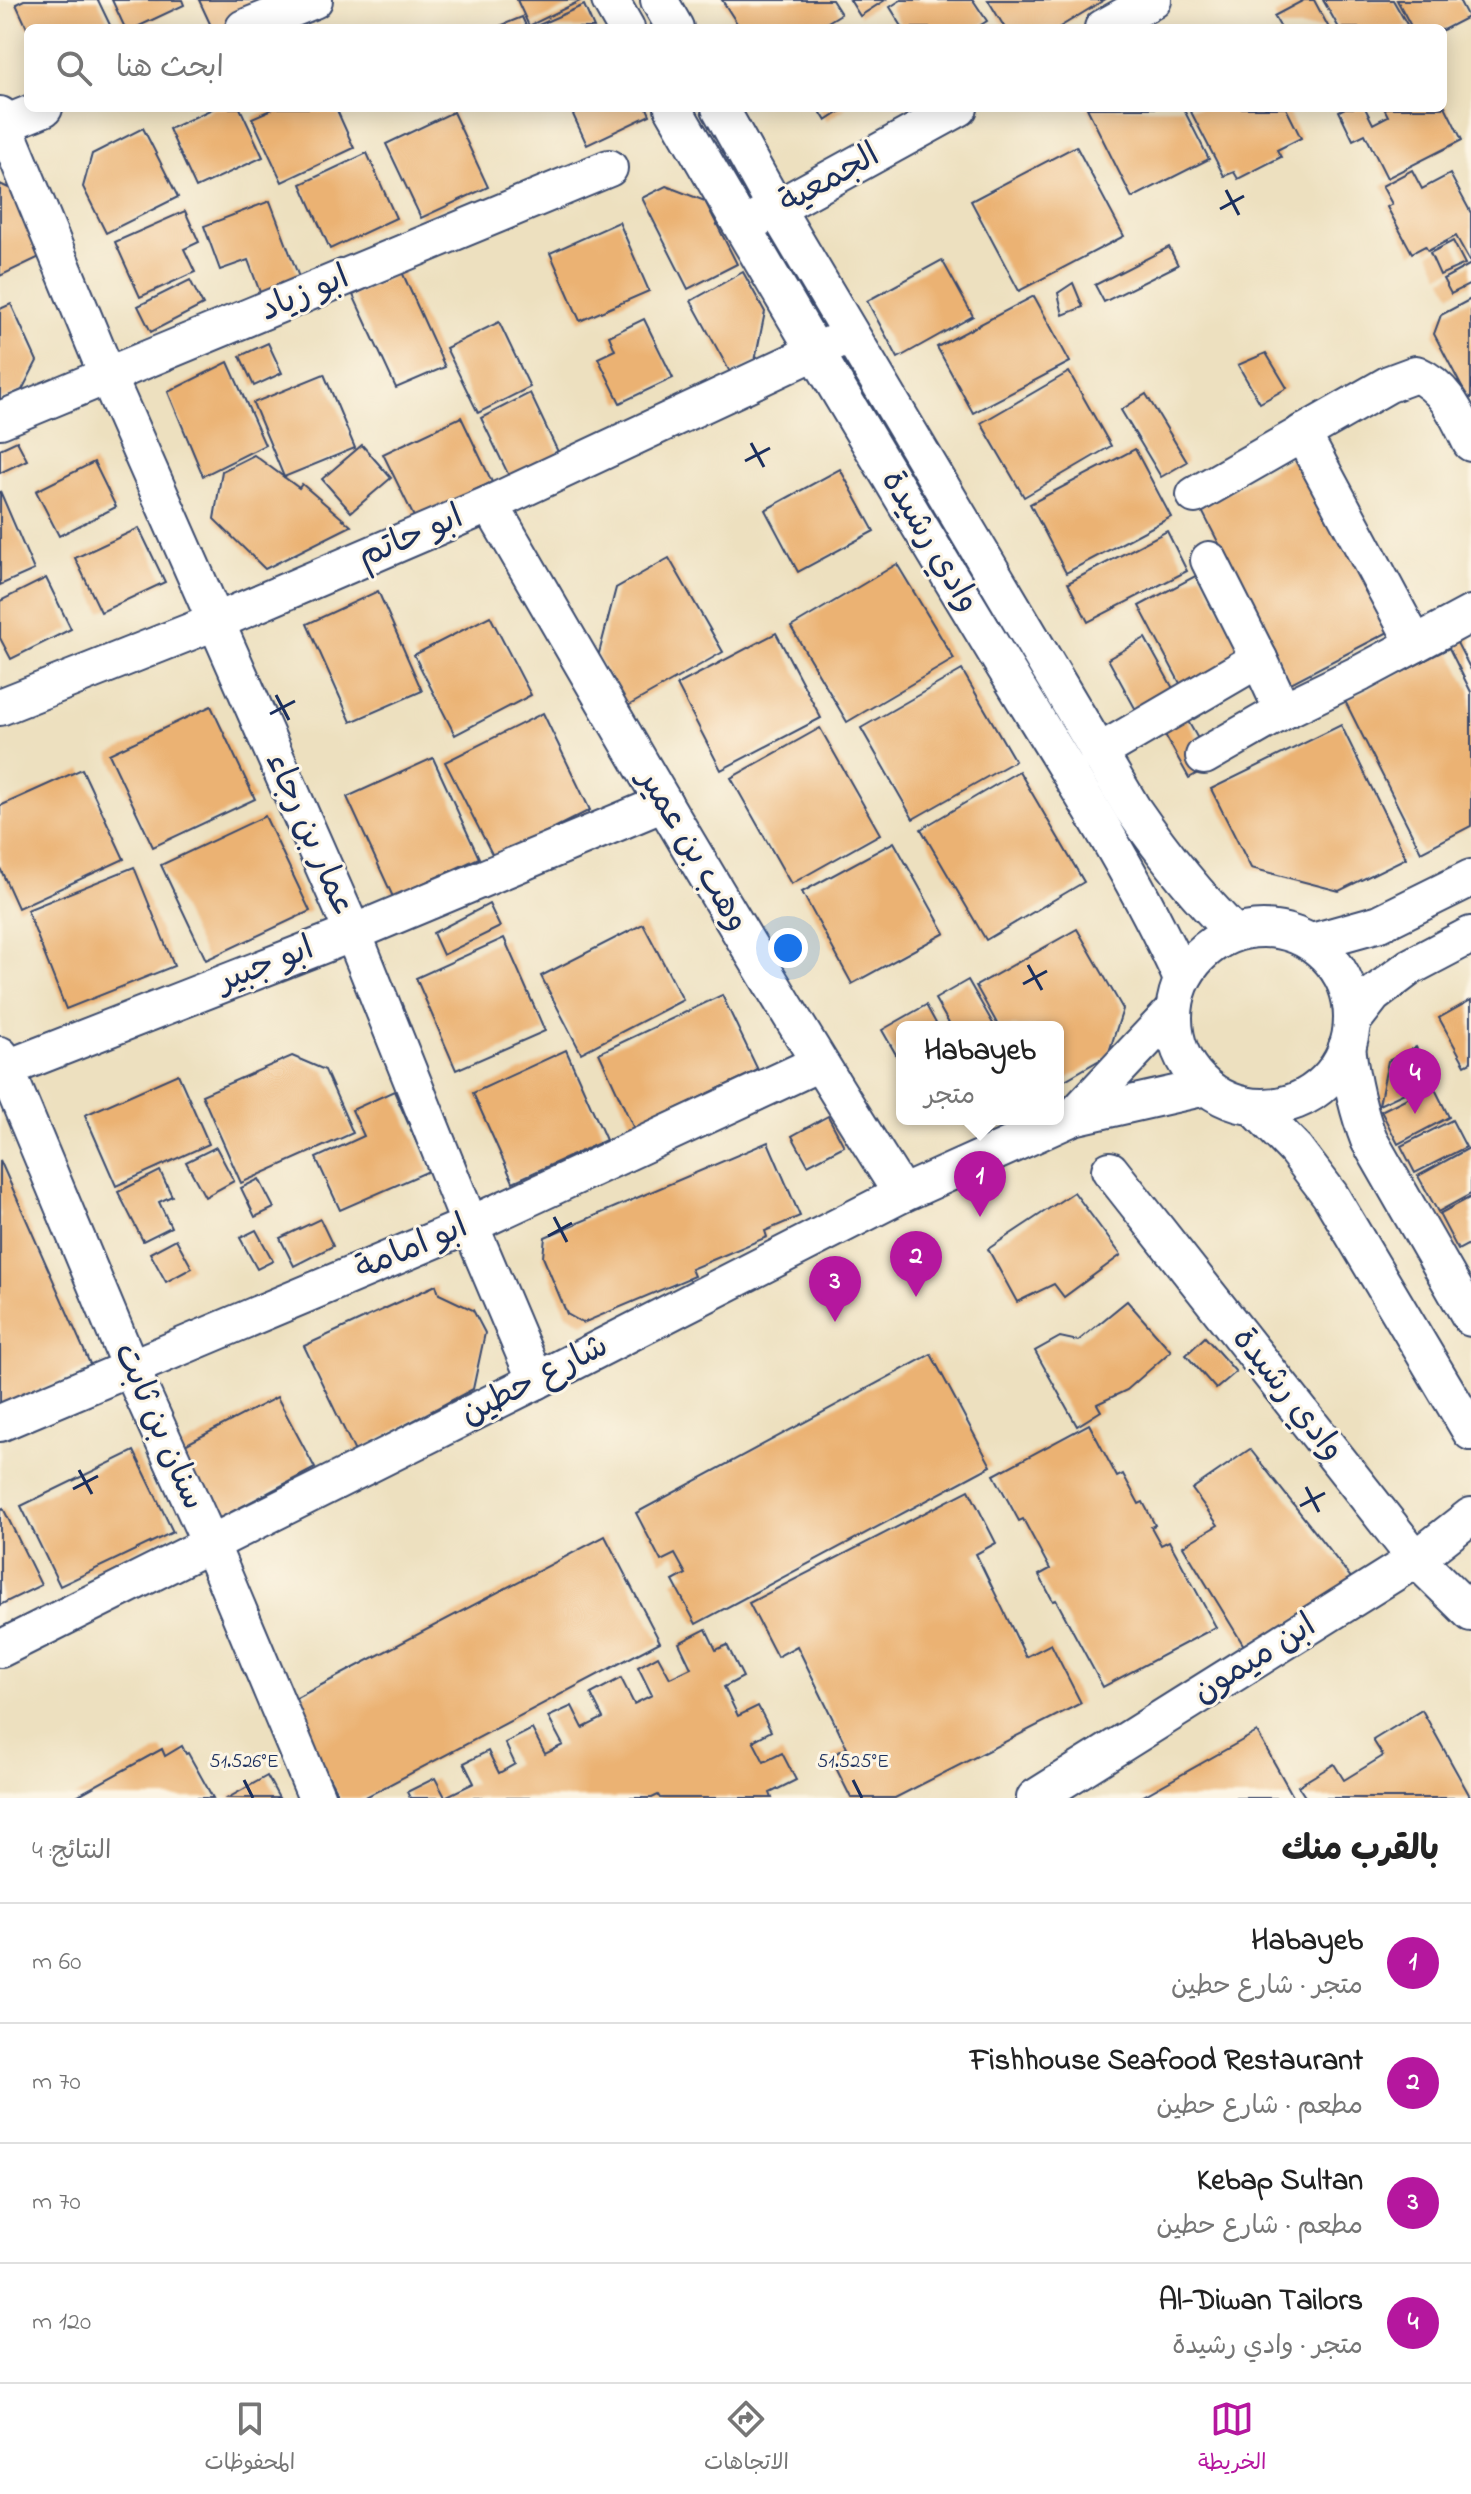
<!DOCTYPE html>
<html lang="ar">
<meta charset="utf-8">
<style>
:root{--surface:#fff;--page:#f2f2f2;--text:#222;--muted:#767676;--line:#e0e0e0;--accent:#b5179e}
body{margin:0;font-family:"Indie Flower","Playpen Sans Arabic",sans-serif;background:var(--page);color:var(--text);direction:rtl}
.you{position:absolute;left:788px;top:948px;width:28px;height:28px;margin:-20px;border:6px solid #fff;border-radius:50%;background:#1a73e8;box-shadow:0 0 0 12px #1a73e833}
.badge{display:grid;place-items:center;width:52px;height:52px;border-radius:50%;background:var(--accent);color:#fff;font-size:26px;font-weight:700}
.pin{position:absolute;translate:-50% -66px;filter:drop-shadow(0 2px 4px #0008)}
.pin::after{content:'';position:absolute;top:42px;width:28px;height:24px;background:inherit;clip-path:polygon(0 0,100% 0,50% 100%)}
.popup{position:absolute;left:896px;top:1021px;width:168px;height:104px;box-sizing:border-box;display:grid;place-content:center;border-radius:12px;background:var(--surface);filter:drop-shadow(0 2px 6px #0005);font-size:26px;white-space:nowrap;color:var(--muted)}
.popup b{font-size:30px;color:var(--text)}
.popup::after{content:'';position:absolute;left:50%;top:100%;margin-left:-16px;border:16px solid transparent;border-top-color:var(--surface)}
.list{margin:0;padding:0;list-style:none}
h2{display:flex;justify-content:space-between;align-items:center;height:104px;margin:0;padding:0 32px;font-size:34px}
h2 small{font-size:26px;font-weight:400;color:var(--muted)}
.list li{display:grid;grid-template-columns:52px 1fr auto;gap:24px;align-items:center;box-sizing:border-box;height:120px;padding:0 32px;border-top:2px solid var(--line)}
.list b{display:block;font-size:30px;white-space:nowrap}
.list p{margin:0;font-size:26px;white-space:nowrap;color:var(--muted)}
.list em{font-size:26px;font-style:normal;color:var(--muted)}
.icon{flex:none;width:44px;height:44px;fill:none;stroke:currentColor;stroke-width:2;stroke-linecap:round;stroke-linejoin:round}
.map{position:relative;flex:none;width:1471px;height:1798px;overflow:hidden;direction:ltr}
.search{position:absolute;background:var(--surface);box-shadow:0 4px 20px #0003;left:24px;right:24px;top:24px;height:88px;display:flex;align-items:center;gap:20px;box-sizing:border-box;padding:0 28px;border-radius:12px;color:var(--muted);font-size:30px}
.sheet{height:584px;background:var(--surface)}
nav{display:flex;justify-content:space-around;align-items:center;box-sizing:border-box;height:112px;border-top:2px solid var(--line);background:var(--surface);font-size:22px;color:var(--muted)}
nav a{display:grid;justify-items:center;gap:4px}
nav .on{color:var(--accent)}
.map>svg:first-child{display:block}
.building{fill:#ebb273}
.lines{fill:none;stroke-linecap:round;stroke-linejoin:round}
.minor-casing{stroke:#3a4a6d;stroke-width:40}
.minor{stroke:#fff;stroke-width:36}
.ticks{fill:none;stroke:#1b2f5e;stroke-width:3}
.labels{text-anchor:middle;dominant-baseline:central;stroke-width:6;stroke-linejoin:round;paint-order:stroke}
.street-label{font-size:34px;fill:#1b2f5e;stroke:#fcf5e5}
.ticks-label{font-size:20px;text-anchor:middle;fill:#1b2f5e;stroke:#fcf5e5;stroke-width:6;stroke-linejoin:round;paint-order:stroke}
</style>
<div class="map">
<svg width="1471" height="1798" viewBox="0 0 1471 1798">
<rect width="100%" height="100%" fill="#fcf5e5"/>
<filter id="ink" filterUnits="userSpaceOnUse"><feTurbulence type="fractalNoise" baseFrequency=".0125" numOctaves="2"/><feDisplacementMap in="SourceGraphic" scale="16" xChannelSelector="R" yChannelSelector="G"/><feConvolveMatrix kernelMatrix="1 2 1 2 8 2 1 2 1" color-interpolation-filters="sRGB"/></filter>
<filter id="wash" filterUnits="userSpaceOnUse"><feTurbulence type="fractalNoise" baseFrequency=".006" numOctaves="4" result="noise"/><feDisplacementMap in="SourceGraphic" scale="32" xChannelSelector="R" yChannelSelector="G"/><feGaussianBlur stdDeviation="1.8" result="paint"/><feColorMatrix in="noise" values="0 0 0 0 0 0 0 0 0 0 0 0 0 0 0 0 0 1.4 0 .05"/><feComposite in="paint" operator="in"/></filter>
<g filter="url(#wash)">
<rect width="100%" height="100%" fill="#ede0bf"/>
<g id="blocks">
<g class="building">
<path d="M24,0H98L111,27L27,28L16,4Z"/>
<path d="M112,0H182L184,5L135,28H125Z"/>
<path d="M199,0H285L225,28H212Z"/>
<path d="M517,0H582L529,26Z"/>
<path d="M722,0H832L841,14L818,28H740Z"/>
<path d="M850,0H885L860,16Z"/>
<path d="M901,0H973L987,21L976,28H903L890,7Z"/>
<path d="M988,0H1104L1058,28H1005Z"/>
<path d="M1304,0H1314L1329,28H1281L1274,16Z"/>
<path d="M1323,0H1393L1409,28H1339Z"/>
<path d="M1397,0H1459L1468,17L1443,30L1412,28Z"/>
<path d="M584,5L594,28H532Z"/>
<path d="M522,17L527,28H495Z"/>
<path d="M1443,102L1462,140L1387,178L1365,134L1353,140L1339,111L1345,108H1365L1373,124L1388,116L1384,108H1443Z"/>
<path d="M214,108H240L263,157L196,188L169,129Z"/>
<path d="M275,108H336L354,148L282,182L252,118Z"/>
<path d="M570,108H647L650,115L587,145Z"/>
<path d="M818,108H846L826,121Z"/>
<path d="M1087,108H1183L1209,159L1132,198Z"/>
<path d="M1189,108H1286L1301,138L1277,150L1281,157L1238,179L1234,172L1224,176Z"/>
<path d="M453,112L488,187L421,218L386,144Z"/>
<path d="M143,128L178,197L106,233L83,187L92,154Z"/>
<path d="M1076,146L1124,236L1019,291L971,201Z"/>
<path d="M367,153L396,218L330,249L301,184Z"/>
<path d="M1412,170L1422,189L1450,174L1471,213V263L1456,236L1428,251L1425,246L1412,253L1387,207L1392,204L1382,186Z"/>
<path d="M0,184L17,192L46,254L0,276Z"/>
<path d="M666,186L705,201L737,264L688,289L642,198Z"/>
<path d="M270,201L300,280L261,295L248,260L220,270L204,226Z"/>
<path d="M185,211L199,242L184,249L195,272L140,297L115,242Z"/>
<path d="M619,222L649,291L580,321L550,253Z"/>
<path d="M1453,241L1465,264L1440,275L1430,253Z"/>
<path d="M1169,247L1178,265L1104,302L1095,285Z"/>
<path d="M942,260L973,316L898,358L867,301Z"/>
<path d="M1471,264V284L1451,294L1443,279Z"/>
<path d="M402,272L445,367L396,388L353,295Z"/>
<path d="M743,272L765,312L755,361L731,374L691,301Z"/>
<path d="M190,280L203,305L151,332L138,306Z"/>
<path d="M1073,283L1083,307L1063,315L1058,293Z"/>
<path d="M1034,296L1070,362L973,413L937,347Z"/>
<path d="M1471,299V398L1467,397L1434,334L1441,315Z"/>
<path d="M11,304L37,361L22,390L0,400V309Z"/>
<path d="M644,319L673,378L620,403L598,358L615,350L609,336Z"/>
<path d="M499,322L530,387L478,413L446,348Z"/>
<path d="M268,343L282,373L254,386L240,356Z"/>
<path d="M1266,353L1287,388L1260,403L1238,365Z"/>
<path d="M228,362L265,445L203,476L168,392Z"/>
<path d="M1069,372L1111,446L1024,497L981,423Z"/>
<path d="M324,374L355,448L284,477L253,403Z"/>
<path d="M530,393L559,454L510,478L481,418Z"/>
<path d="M1146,394L1187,462L1161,477L1121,410Z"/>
<path d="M461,417L492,482L415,519L383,454Z"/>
<path d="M17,441L27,460L0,473V449Z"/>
<path d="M362,445L391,478L351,512L322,479Z"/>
<path d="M1135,449L1171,517L1066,573L1030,504Z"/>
<path d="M1303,453L1394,629L1291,683L1200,507Z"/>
<path d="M254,455L299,488L302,484L351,526L265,569L214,519L222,471Z"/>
<path d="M94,462L116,507L59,536L36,491Z"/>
<path d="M840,469L874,531L798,572L765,510Z"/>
<path d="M0,491L34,570L0,585Z"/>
<path d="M139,528L165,582L101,612L75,558Z"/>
<path d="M1167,531L1187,571L1088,622L1068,583Z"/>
<path d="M669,558L723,652L626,707L598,657L616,588Z"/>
<path d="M897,564L954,659L847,722L791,627Z"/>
<path d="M1201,573L1245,656L1183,689L1139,606Z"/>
<path d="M46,578L71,629L11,659L0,638V601Z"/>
<path d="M378,591L422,691L351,722L307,624Z"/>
<path d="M490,616L531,695L455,735L414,655Z"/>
<path d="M1471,631V670L1455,639Z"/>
<path d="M776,633L821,718L721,770L677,685Z"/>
<path d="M1145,638L1180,701L1142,721L1108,659Z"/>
<path d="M1449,648L1471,692V826L1421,852L1345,701Z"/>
<path d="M962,670L1015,761L913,819L861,728Z"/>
<path d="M211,706L255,799L153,847L109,754Z"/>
<path d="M1181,709L1201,744L1205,769L1189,778L1158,722Z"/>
<path d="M543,713L590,810L494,858L445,762Z"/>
<path d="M1341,725L1406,858L1339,891L1251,868L1211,789Z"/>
<path d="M820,728L880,834L791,884L731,778Z"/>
<path d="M433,758L479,858L393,897L347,797Z"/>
<path d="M82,769L124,859L18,908L0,868V806Z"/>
<path d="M1019,771L1084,882L986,940L921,829Z"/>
<path d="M265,816L310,911L206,960L161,865Z"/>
<path d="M894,842L945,933L852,984L802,892Z"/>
<path d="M134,867L174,966L66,1009L27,910Z"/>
<path d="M489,904L500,927L443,955L433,933Z"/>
<path d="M643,924L683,1000L581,1053L541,976Z"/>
<path d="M1077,929L1123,1009L1108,1055L1058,1084V1027H999L976,986Z"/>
<path d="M504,938L545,1031L456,1070L416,978Z"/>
<path d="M968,980L995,1027H951L935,999Z"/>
<path d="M722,995L758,1070L634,1129L599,1053Z"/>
<path d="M1471,1000V1062L1465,1065L1439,1018Z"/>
<path d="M926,1005L938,1027H902V1065L882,1030Z"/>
<path d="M1416,1047L1432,1080L1379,1105L1388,1061Z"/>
<path d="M566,1050L606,1140L513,1182L473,1093Z"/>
<path d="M292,1056L325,1070L353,1133L241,1183L202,1095Z"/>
<path d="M178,1074L209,1144L116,1186L85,1115Z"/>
<path d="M1433,1085L1449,1117L1398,1144L1381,1111Z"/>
<path d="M394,1091L429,1171L340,1210L316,1158L364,1136L352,1110Z"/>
<path d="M828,1116L844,1146L808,1165L792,1136Z"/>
<path d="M1452,1120L1466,1147L1415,1173L1401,1146Z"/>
<path d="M768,1142L800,1216L765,1231L767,1237L691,1269L694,1276L583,1323L567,1314L543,1257L545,1237Z"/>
<path d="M216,1147L234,1181L205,1197L186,1162Z"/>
<path d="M1471,1147V1194L1438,1212L1418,1176Z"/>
<path d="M0,1160L91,1366L0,1407Z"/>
<path d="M160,1171L172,1196L159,1202L171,1227L143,1241L118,1192Z"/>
<path d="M259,1179L274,1208L255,1217L241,1188Z"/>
<path d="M1074,1192L1121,1255L1064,1297L1054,1284L1017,1302L988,1249Z"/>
<path d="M1471,1197V1243L1458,1250L1439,1214Z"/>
<path d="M320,1219L333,1246L294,1266L280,1238Z"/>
<path d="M256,1230L273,1261L257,1269L240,1238Z"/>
<path d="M176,1239L192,1268L166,1282L150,1253Z"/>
<path d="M436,1285L439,1294L473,1310L485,1333L473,1389L355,1452L304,1346Z"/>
<path d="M1127,1301L1171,1351L1127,1390L1097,1404L1101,1411L1077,1426L1035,1351L1060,1337L1078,1341Z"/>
<path d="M1205,1337L1236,1372L1216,1389L1186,1355Z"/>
<path d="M931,1354L991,1466L696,1624L673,1581L686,1574L675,1554L661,1561L636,1513Z"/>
<path d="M277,1397L315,1468L216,1520L179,1448Z"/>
<path d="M1089,1424L1117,1477L1123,1474L1139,1504L1143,1502L1155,1525L1151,1527L1161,1545L1169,1541L1216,1627L1103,1687L1056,1600L1053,1601L1039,1575L1050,1569L1023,1519L1019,1521L994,1475Z"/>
<path d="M1250,1449L1359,1588L1244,1646L1183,1546L1218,1525L1192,1489Z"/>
<path d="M134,1451L173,1532L60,1586L21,1506Z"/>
<path d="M969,1490L996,1543L976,1554L1026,1657L1051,1644L1081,1703L895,1798H851L830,1756L847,1748L797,1646L777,1657L749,1603Z"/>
<path d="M3,1508L41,1585L0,1605V1510Z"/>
<path d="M605,1536L660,1642L364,1798H340L289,1702Z"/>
<path d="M706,1629L716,1650L727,1645L743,1677L724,1687L738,1716L758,1706L771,1731L753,1741L764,1762L782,1753L796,1780L770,1793L772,1798H660L658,1795L652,1798H410L407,1792L435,1778L445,1797L474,1783L464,1763L488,1751L499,1773L515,1764L505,1743L532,1729L545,1754L563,1745L548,1717L572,1706L583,1728L603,1718L591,1694L621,1678L634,1704L652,1695L638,1667L658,1656L670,1678L691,1668L679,1643Z"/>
<path d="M1422,1710L1471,1798H1306L1298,1786L1334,1764L1344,1780L1383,1756L1373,1740Z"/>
<path d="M1257,1732L1294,1798H1140Z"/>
<path d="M182,1746L186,1754L188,1753L213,1798H73L162,1749L165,1756Z"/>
<path d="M267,1776L279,1798H228Z"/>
</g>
</g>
</g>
<g filter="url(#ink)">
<use href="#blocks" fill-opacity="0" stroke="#3a4a6d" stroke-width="2"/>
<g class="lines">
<defs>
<g id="minor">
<path d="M610,0L626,28"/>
<path d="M659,0L675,28"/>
<path d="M244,28L314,0"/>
<path d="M1103,28L1153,0"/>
<path d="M673,108C777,288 883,466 990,643C1056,753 1129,862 1182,979"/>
<path d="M720,108L777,210L1132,808C1163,853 1195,894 1234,933"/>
<path d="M0,115L108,377L353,933L470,1225L536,1381"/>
<path d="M0,126L44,108"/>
<path d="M757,219L959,108"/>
<path d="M0,420L609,168"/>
<path d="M1302,433L1415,644"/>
<path d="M1195,495L1389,384L1416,374C1446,387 1457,415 1471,443"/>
<path d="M490,504C624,736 758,968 902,1194"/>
<path d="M1209,560L1259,659"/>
<path d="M0,707L215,622L490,504L834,343"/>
<path d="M1098,753L1259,659L1283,711L1361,673L1471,614"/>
<path d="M1204,756L1283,711"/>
<circle cx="1263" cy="1018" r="89"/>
<path d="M1312,942L1380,923L1471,878"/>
<path d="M1352,1022L1373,995L1410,967L1471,935"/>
<path d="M1347,1047C1351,1080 1357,1109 1369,1140L1471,1318"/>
<path d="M0,1055L131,1369L210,1543L317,1798"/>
<path d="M0,1071L353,933L664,803"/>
<path d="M1254,1107L1295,1149L1330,1195L1471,1432"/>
<path d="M1073,1117L1173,1011"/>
<path d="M1110,1170L1416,1559L1471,1613"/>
<path d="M0,1423L470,1225L819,1063"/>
<path d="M0,1649L536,1381L902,1194L1073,1117L1206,1087"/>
<path d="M1035,1798L1416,1559L1471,1516"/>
</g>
</defs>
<use href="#minor" class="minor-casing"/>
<use href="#minor" class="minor"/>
</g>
</g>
<path class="ticks" d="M1226,190L1239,215M1220,209L1244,196M751,443L764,467M745,461L770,448M276,695L289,720M270,714L295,701M1028,965L1042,990M1023,984L1047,971M554,1217L567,1242M548,1236L572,1223M79,1470L92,1494M1306,1487L1319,1512M73,1489L98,1476M1300,1506L1325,1493M244,1780L253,1798M853,1780L862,1798"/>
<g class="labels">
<g class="street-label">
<text transform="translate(830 180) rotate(-29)">الجمعية</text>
<text transform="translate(305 295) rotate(-23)">ابو زياد</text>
<text transform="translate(411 538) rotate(-23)">ابو حاتم</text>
<text transform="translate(929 542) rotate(59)">وادي رشيدة</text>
<text transform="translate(309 835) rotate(66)">عمار بن رجاء</text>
<text transform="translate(692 851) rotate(59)">وهب بن عمير</text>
<text transform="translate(266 966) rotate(-21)">ابو جبير</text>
<text transform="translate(412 1249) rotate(-23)">ابو امامة</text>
<text transform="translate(535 1381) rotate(-27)">شارع حطين</text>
<text transform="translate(1287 1395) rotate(52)">وادي رشيدة</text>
<text transform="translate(158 1427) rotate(66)">سنان بن ثابت</text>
<text transform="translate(1255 1660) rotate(-32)">ابن ميمون</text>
</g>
</g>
<g class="ticks-label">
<text x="244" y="1767">51.526°E</text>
<text x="853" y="1767">51.525°E</text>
</g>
</svg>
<div class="you"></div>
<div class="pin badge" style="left:980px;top:1217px">1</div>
<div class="popup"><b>Habayeb</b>متجر</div>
<div class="pin badge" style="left:916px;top:1297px">2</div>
<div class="pin badge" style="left:835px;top:1322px">3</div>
<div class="pin badge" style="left:1415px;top:1114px">4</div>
<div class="search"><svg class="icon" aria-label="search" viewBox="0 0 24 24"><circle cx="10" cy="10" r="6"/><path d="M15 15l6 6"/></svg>ابحث هنا</div>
</div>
<section class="sheet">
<h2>بالقرب منك<small>النتائج: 4</small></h2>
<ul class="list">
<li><span class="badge">1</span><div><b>Habayeb</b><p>متجر · شارع حطين</p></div><em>60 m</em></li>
<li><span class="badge">2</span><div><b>Fishhouse Seafood Restaurant</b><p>مطعم · شارع حطين</p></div><em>70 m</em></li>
<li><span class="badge">3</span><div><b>Kebap Sultan</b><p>مطعم · شارع حطين</p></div><em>70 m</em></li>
<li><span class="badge">4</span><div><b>Al-Diwan Tailors</b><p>متجر · وادي رشيدة</p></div><em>120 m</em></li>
</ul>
</section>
<nav>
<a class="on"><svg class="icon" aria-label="map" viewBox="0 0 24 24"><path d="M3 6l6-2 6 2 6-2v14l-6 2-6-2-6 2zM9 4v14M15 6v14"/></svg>الخريطة</a>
<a><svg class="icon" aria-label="directions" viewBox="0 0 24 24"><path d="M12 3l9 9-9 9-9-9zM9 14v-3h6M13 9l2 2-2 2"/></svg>الاتجاهات</a>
<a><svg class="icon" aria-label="saved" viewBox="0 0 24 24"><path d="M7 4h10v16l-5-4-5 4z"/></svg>المحفوظات</a>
</nav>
